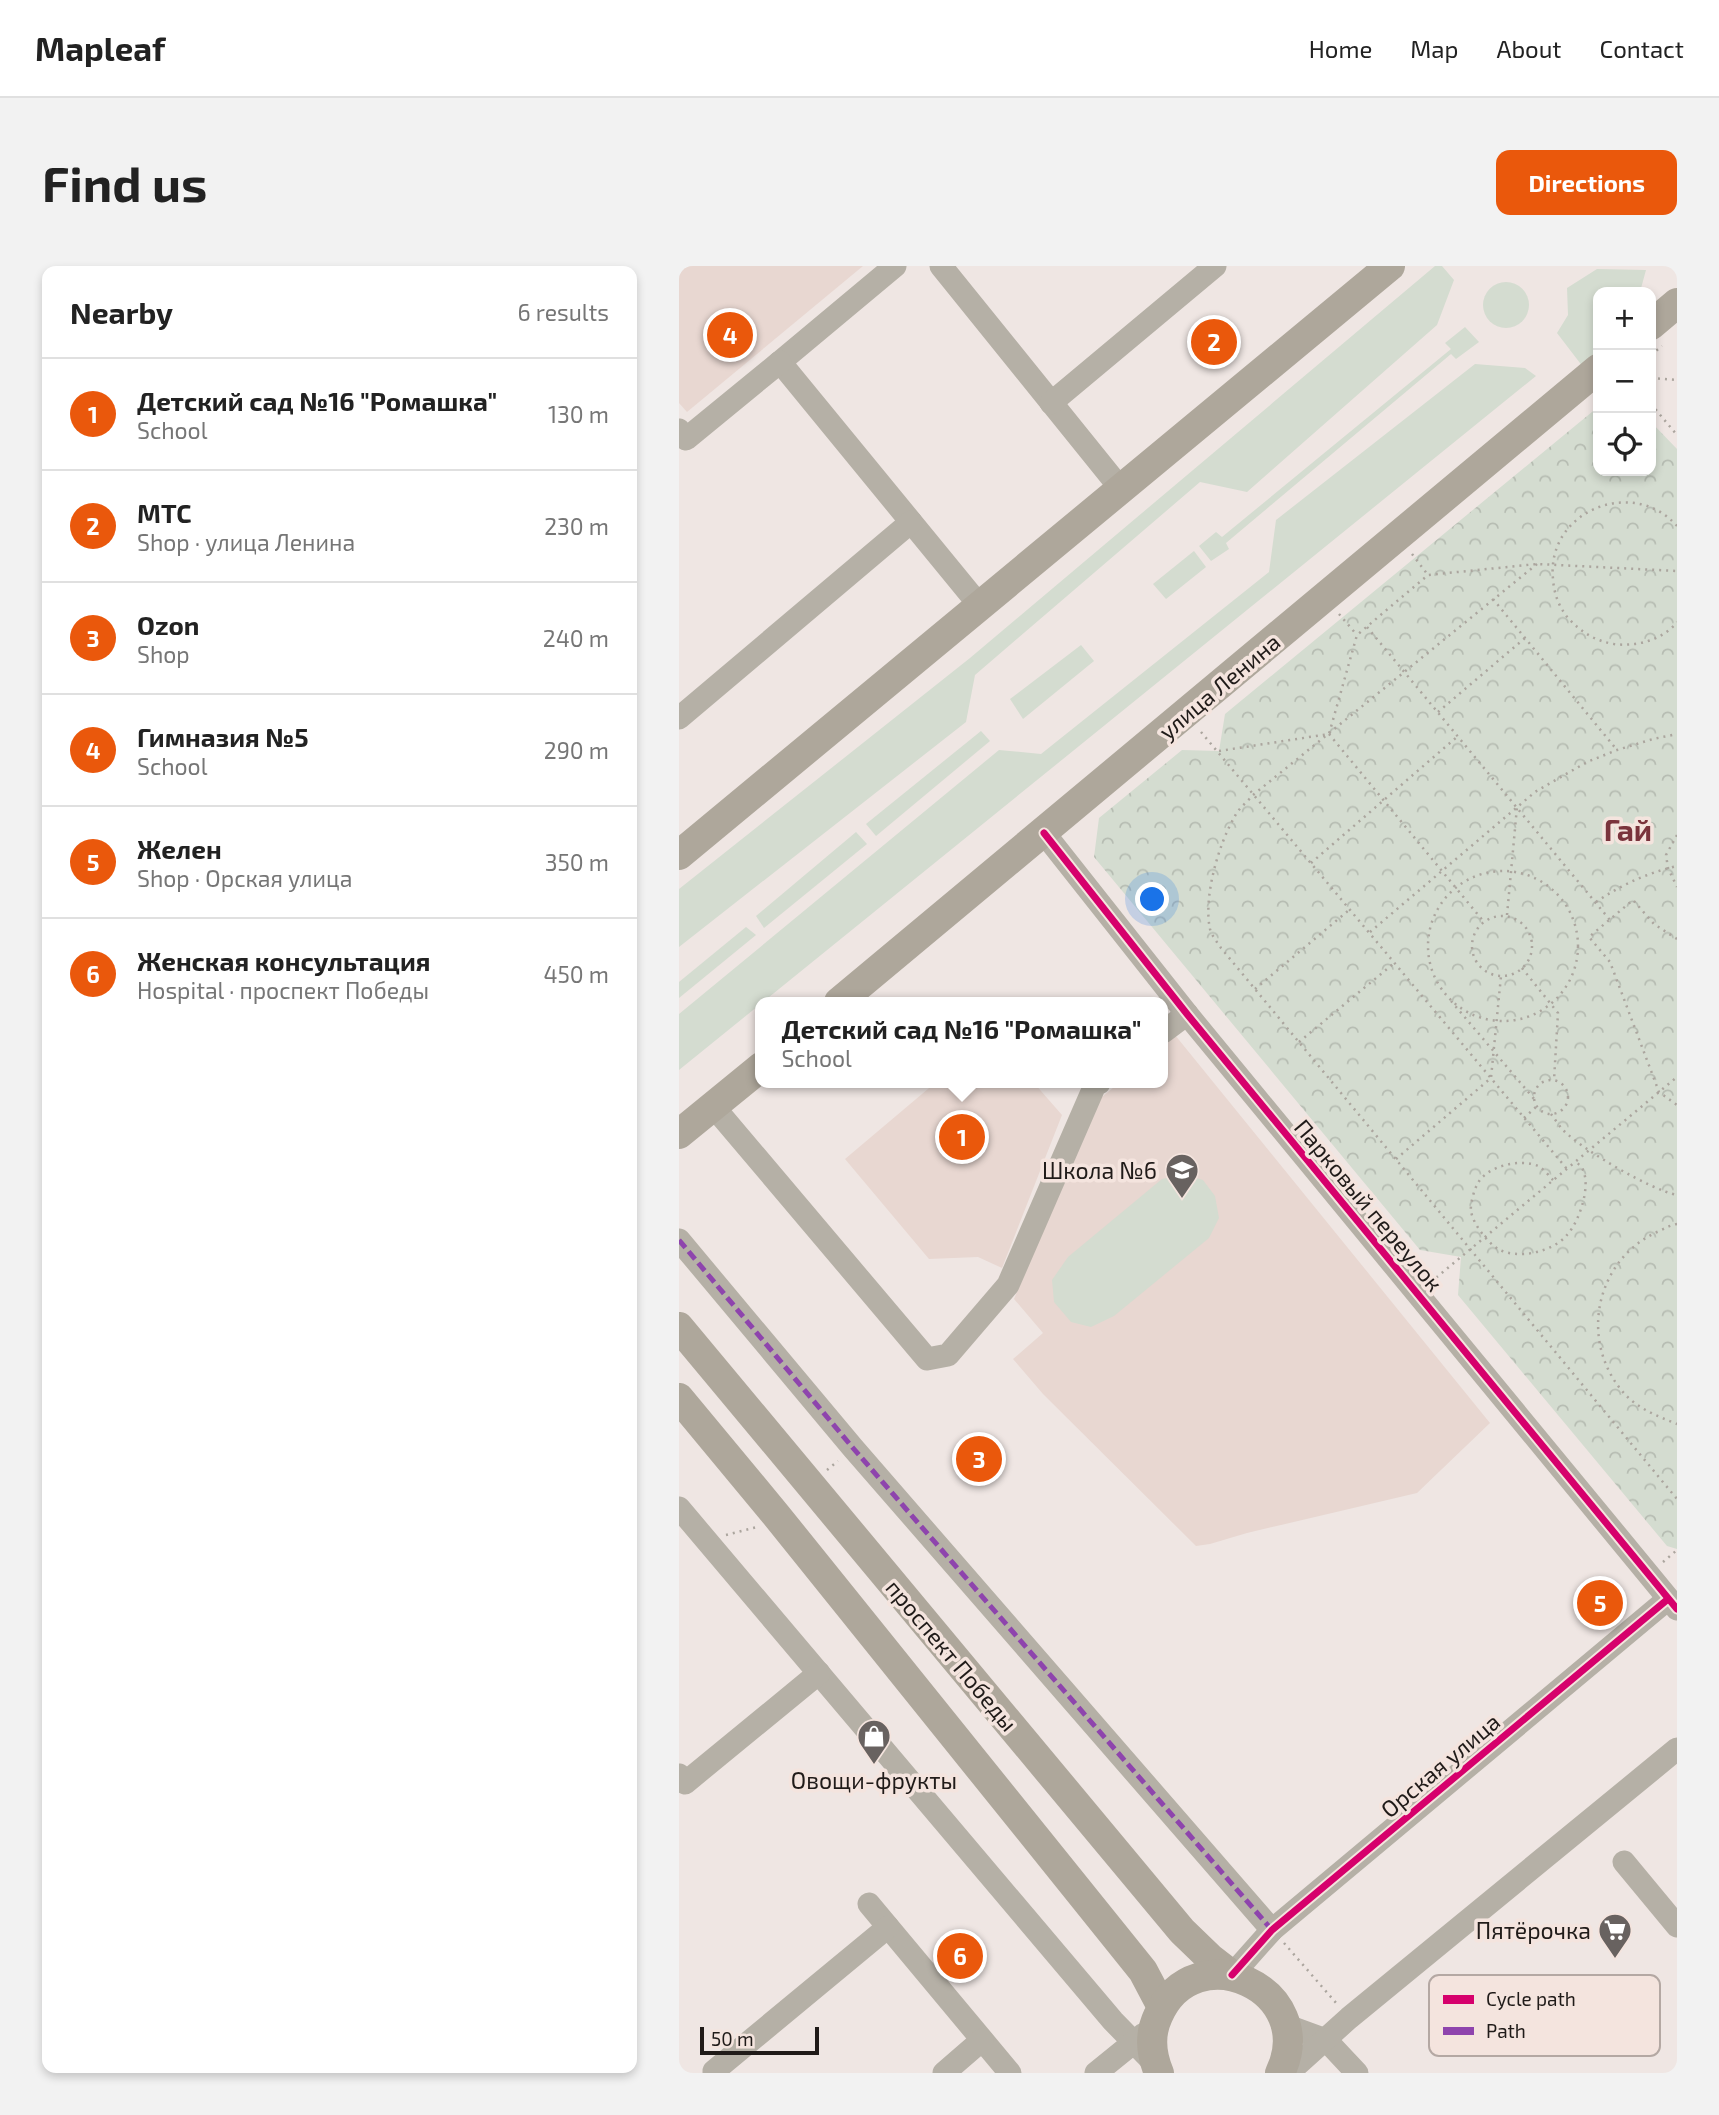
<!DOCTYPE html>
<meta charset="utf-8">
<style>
:root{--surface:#fff;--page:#f2f2f2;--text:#222;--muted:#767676;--line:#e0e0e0;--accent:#ea580c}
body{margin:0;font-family:"Exo 2",sans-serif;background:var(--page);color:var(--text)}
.controls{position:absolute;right:21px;top:21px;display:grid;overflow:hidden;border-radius:14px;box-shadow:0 4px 10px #0003}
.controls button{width:63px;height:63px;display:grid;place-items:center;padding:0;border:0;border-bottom:2px solid var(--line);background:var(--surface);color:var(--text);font:35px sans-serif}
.scale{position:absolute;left:21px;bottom:18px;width:119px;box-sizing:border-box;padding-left:7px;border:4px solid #201b19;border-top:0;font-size:19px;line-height:24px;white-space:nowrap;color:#201b19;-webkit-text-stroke:5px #f4e4de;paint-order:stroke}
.you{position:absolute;left:474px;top:634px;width:24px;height:24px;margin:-18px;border:5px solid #fff;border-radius:50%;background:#1a73e8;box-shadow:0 0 0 10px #1a73e833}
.badge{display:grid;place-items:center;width:46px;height:46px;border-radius:50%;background:var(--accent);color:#fff;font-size:23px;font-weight:700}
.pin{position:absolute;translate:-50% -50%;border:4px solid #fff;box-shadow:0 2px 7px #0006}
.popup{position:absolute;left:76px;top:731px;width:413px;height:91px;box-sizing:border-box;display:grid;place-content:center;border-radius:14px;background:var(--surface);filter:drop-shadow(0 2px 5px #0005);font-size:23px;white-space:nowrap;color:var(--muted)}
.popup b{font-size:26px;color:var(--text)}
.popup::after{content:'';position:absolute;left:50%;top:100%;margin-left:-14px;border:14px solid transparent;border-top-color:var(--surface)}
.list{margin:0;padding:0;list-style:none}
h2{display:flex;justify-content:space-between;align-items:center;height:91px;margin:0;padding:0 28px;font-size:30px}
h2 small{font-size:23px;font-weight:400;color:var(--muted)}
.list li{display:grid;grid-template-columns:46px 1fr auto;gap:21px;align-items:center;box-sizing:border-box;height:112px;padding:0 28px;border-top:2px solid var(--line)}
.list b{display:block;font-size:26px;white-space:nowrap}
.list p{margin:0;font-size:23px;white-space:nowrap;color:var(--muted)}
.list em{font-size:23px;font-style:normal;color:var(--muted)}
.icon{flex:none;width:38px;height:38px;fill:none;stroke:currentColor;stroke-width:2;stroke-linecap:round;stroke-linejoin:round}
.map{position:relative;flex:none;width:998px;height:1807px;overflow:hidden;border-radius:14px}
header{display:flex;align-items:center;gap:42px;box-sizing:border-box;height:98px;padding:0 35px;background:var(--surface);border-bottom:2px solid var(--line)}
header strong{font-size:33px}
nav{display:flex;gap:38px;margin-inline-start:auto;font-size:24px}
.intro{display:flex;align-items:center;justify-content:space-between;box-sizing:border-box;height:168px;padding:0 42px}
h1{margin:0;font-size:49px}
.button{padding:18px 32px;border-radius:14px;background:var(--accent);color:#fff;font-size:24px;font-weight:700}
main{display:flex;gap:42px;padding:0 42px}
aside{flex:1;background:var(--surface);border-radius:14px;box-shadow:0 4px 10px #0003}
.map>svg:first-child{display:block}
.built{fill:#e8d7d1}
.grass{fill:#d4dcd0}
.park{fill:url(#park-crowns)}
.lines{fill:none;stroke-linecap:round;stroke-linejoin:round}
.path{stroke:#aba59e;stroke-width:2.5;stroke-dasharray:2 5;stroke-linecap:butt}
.minor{stroke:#b5b0a6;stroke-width:23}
.major{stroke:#aea79b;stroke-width:30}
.quiet{stroke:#8e44ad;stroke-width:5;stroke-dasharray:10 5;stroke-linecap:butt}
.cycleway-casing{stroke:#f4e4de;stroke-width:11}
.cycleway{stroke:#d6006c;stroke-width:7}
.labels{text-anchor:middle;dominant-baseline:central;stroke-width:7;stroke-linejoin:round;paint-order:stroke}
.street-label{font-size:23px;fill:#201b19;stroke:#f4e4de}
.poi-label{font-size:23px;fill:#201b19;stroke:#f4e4de;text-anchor:end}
.district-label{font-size:30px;font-weight:bold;fill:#7a333c;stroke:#f4e4de}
.key{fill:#f4e4de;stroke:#b4a8a3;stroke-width:2}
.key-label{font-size:19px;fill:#201b19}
</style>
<header>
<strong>Mapleaf</strong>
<nav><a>Home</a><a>Map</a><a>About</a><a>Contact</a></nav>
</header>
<div class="intro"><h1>Find us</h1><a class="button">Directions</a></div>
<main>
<aside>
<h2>Nearby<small>6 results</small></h2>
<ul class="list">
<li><span class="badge">1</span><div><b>Детский сад №16 &quot;Ромашка&quot;</b><p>School</p></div><em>130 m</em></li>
<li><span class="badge">2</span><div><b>МТС</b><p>Shop · улица Ленина</p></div><em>230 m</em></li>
<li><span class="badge">3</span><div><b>Ozon</b><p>Shop</p></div><em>240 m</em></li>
<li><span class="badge">4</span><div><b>Гимназия №5</b><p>School</p></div><em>290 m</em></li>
<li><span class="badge">5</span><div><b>Желен</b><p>Shop · Орская улица</p></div><em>350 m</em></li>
<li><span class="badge">6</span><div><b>Женская консультация</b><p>Hospital · проспект Победы</p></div><em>450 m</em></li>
</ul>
</aside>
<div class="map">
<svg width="998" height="1807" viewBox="0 0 998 1807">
<defs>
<pattern id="park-crowns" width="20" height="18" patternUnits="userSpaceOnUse" patternTransform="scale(1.75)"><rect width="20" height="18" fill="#d4dcd0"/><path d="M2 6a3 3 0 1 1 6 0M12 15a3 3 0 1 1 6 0" fill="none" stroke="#b6bcb2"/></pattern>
</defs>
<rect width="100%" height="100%" fill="#efe6e3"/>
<g class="built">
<path d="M0,0H184L8,146L0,137Z"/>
<path d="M496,769L811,1157L738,1227L568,1267L531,1278L517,1280L364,1128L334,1093L364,1067L335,1033L418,835L440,817H484V779Z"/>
<path d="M256,817H355L383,849L323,1002L299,991L250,993L166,893Z"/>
</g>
<g class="grass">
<path d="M756,0H763L775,14L758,59L568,226L521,216L296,409L287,456L0,681V623L291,392Z"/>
<path d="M918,3L967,4L961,26H919V89L904,101L878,67L889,49L888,22Z"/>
<circle cx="827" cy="39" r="23"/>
<path d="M786,61L800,76L777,93L772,88L547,277L550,283L532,295L520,280L537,266L543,271L772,83L766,77Z"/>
<path d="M796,98L846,102L857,110L0,804V748L320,484L362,488L590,306L597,254Z"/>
<path d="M515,285L527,301L487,333L474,318Z"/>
<path d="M402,379L415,395L344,453L331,433Z"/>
<path d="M302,465L311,475L197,570L187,558Z"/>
<path d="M177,566L188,578L85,662L77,650Z"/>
<path d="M67,661L77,669L0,732V716Z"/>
<path d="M504,908L524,914L536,930L540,952L530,972L435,1050L412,1061L392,1056L375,1036L373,1014L389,991L483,913Z"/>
</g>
<path class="park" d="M919,141V205H972V156L998,183V1283L988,1280L779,1029L782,991L741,984L415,591L420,552L503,484L540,485L546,448Z"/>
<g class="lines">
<g class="path">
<path d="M972,89L983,80"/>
<path d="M972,112L998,114"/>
<path d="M972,138L998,169"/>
<path d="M998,260C954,210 867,245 874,313C875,328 880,341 889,352C902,366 916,375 935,378C957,381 984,374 998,356"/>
<path d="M733,288L749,309"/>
<path d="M858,298L574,529C568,536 560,542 556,550C540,577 524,631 531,663C533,670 538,676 542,682L998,1233"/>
<path d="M814,333L938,484"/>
<path d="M660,348L678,369"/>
<path d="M688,361L931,654"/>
<path d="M759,446L846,372"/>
<path d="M522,466L888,903"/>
<path d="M650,468L805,656"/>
<path d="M540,485L650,468L678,369L749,309L858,298L998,305"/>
<path d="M998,569L987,589L989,602L998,621"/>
<path d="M632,597L779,470"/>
<circle cx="824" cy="680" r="75"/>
<path d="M917,636C942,619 968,607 998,600"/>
<path d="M828,649L838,541"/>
<circle cx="823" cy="680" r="30"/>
<path d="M691,666L856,526L908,496L938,484L974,473L998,468"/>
<path d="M998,673L975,658L954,634L910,671L931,696L980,826L998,839"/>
<path d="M843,702L879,747L875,814"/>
<path d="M576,723L670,644"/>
<path d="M772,735L856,834"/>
<path d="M620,776L714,698"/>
<circle cx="872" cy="831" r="17"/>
<path d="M872,848C876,853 880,860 885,865C904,884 972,924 998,929"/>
<path d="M845,852L858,840"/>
<path d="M717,893L812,812L822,710"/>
<path d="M874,914C870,910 865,903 859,900C842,892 806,900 798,919C795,924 791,939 792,945C794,958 808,976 819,983C838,994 874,986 888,969C900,956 912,921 904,904C903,900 899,898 897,896"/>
<path d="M998,958C991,959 985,963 978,966C917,994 900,1073 943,1125C957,1142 978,1150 998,1158"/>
<path d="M752,1016L998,811"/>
<path d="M148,1204L159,1195"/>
<path d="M47,1269L78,1261"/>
<path d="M984,1296L998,1284"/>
<path d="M605,1677L658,1738"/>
</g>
<g class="minor">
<path d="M216,0L101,96L301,340"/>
<path d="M262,0L442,223"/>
<path d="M372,137L536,0"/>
<path d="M0,164L7,173L101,96"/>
<path d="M0,452L232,256"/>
<path d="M365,567L508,748L998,1343"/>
<path d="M484,766L508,748"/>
<path d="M34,840L248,1093L269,1089L329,1019L416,819L420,817"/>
<path d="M0,974L174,1182L593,1664"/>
<path d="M0,1242L434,1755L475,1797"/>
<path d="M0,1509L6,1517L140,1407"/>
<path d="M945,1596L998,1660"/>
<path d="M190,1638L331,1807"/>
<path d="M553,1709L593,1664L989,1333"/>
<path d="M606,1759L647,1774L678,1807"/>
<path d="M35,1807V1805L209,1661"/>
<path d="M265,1807L303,1774"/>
<path d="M417,1807L465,1768"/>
<path d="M609,1807L670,1752L998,1483"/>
</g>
<g class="major">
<path d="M972,59L998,37"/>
<path d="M0,589L711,0"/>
<path d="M160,736L919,103"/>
<path d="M0,868L82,801"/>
<path d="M0,1061L503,1665L531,1692L553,1709"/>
<path d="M0,1132L97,1249L464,1705L483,1741"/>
<path d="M480,1807C472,1788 470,1769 479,1750C516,1666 641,1724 601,1807"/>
</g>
<path class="quiet" d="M0,974L174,1182L593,1664"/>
<defs>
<g id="cycleway">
<path d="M365,567L508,748L998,1343"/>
<path d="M553,1709L593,1664L989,1333"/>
</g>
</defs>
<use href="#cycleway" class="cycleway-casing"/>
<use href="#cycleway" class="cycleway"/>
</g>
<defs>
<symbol id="school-pin" viewBox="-11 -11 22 30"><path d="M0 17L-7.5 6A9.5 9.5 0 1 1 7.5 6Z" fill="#686260" stroke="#f4e4de"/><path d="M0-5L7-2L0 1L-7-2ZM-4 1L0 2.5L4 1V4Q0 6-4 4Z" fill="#fff"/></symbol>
<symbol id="shop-pin" viewBox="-11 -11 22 30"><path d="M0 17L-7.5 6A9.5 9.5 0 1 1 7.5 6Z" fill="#686260" stroke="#f4e4de"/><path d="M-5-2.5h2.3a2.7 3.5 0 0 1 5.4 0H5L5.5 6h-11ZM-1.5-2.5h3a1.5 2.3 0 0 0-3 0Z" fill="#fff"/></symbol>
<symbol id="supermarket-pin" viewBox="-11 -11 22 30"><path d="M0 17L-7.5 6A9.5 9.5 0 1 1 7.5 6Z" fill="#686260" stroke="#f4e4de"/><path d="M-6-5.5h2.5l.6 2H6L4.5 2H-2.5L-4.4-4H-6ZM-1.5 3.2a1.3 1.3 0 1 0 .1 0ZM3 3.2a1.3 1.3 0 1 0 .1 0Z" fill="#fff"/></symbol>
</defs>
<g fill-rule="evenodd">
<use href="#school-pin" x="484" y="885" width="38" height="52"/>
<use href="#shop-pin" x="176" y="1451" width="38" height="52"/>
<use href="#supermarket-pin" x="917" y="1645" width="38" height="52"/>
</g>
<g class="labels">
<g class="street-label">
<text transform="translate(540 420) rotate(-40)">улица Ленина</text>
<text transform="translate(690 939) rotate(50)">Парковый переулок</text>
<text transform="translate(273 1389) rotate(50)">проспект Победы</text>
<text transform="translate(761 1499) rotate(-40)">Орская улица</text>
</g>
<g class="poi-label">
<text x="478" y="904">Школа №6</text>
<text x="195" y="1514" text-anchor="middle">Овощи-фрукты</text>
<text x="912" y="1664">Пятёрочка</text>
</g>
<g class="district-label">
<text x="949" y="563">Гай</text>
</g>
</g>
<rect x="750" y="1709" width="231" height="81" rx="10" class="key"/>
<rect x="764" y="1729" width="31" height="9" fill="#d6006c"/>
<rect x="764" y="1761" width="31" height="8" fill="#8e44ad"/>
<g class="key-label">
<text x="807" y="1740">Cycle path</text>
<text x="807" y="1772">Path</text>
</g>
</svg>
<div class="controls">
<button>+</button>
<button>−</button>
<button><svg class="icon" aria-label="locate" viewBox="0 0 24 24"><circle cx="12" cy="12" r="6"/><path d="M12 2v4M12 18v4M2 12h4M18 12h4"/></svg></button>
</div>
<div class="scale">50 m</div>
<div class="you"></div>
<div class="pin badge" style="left:283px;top:871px">1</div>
<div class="popup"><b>Детский сад №16 &quot;Ромашка&quot;</b>School</div>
<div class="pin badge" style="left:535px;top:76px">2</div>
<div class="pin badge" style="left:300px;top:1193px">3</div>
<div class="pin badge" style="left:51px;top:69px">4</div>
<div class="pin badge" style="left:921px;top:1337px">5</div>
<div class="pin badge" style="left:281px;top:1690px">6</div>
</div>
</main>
